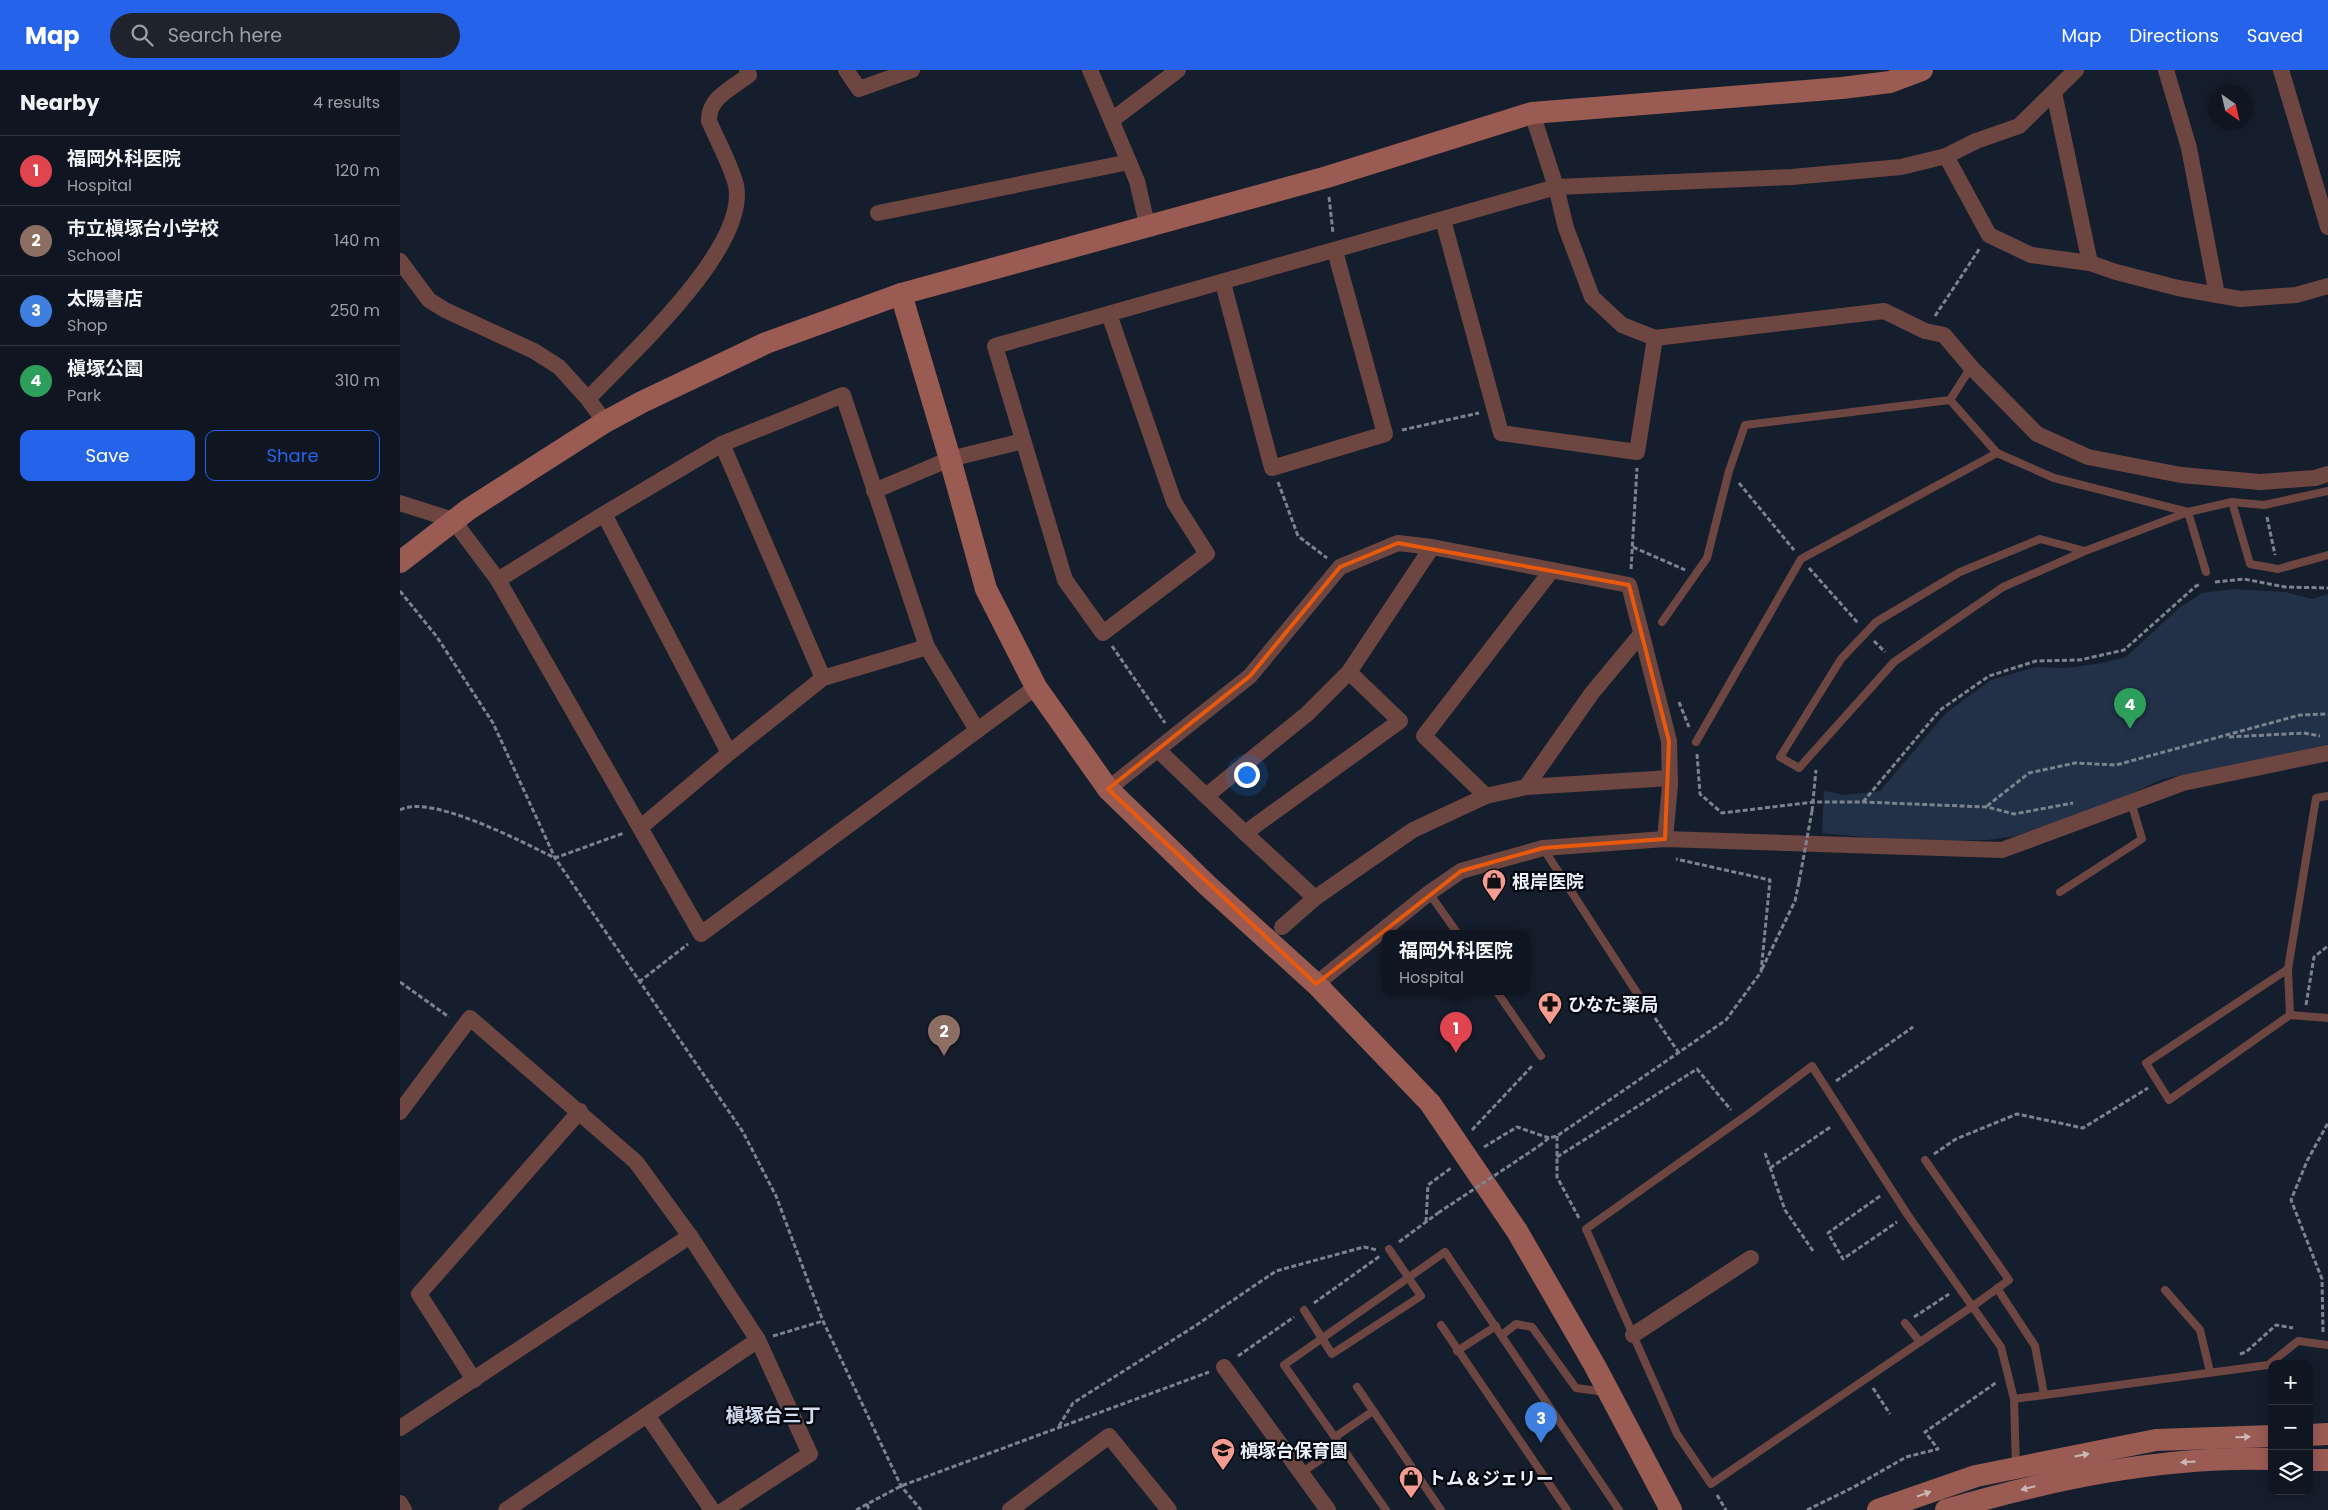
<!DOCTYPE html>
<meta charset="utf-8">
<style>
:root{--surface:#101621;--page:#1e232e;--text:#f1f3f6;--muted:#9c9fa5;--line:#30353f;--accent:#2563eb}
body{margin:0;font-family:Poppins,"Noto Sans JP",sans-serif;background:var(--page);color:var(--text)}
.controls{position:absolute;right:15px;bottom:15px;display:grid;overflow:hidden;border-radius:10px;box-shadow:0 2px 12px #0003}
.controls button{width:45px;height:45px;display:grid;place-items:center;padding:0;border:0;border-bottom:1px solid var(--line);background:var(--surface);color:var(--text);font:25px sans-serif}
.compass{position:absolute;left:1808px;top:15px;width:45px;height:45px;border-radius:50%;background:var(--surface);box-shadow:0 2px 12px #0003;rotate:146deg}
.you{position:absolute;left:846px;top:704px;width:18px;height:18px;margin:-12px;border:4px solid #fff;border-radius:50%;background:#1a73e8;box-shadow:0 0 0 8px #1a73e833}
.badge{display:grid;place-items:center;width:32px;height:32px;border-radius:50%;background:var(--accent);color:#fff;font-size:16px;font-weight:700}
.pin{position:absolute;translate:-50% -41px;filter:drop-shadow(0 1px 2px #0008)}
.pin::after{content:'';position:absolute;top:26px;width:18px;height:15px;background:inherit;clip-path:polygon(0 0,100% 0,50% 100%)}
.popup{position:absolute;left:982px;top:860px;width:148px;height:65px;box-sizing:border-box;display:grid;place-content:center;border-radius:10px;background:var(--surface);filter:drop-shadow(0 1px 4px #0005);font-size:16px;white-space:nowrap;color:var(--muted)}
.popup b{font-size:19px;color:var(--text)}
.popup::after{content:'';position:absolute;left:50%;top:100%;margin-left:-10px;border:10px solid transparent;border-top-color:var(--surface)}
.list{margin:0;padding:0;list-style:none}
h2{display:flex;justify-content:space-between;align-items:center;height:65px;margin:0;padding:0 20px;font-size:21px}
h2 small{font-size:16px;font-weight:400;color:var(--muted)}
.list li{display:grid;grid-template-columns:32px 1fr auto;gap:15px;align-items:center;box-sizing:border-box;height:70px;padding:0 20px;border-top:1px solid var(--line)}
.list b{display:block;font-size:19px;white-space:nowrap}
.list p{margin:0;font-size:16px;white-space:nowrap;color:var(--muted)}
.list em{font-size:16px;font-style:normal;color:var(--muted)}
.actions{display:flex;gap:10px;padding:15px 20px}
.actions a{flex:1;padding:11px 0;border:1px solid var(--accent);border-radius:10px;text-align:center;font-size:18px;color:var(--accent)}
.actions .main{background:var(--accent);color:#fff}
.icon{flex:none;width:28px;height:28px;fill:none;stroke:currentColor;stroke-width:2;stroke-linecap:round;stroke-linejoin:round}
.map{position:relative;flex:none;width:1928px;height:1440px;overflow:hidden}
header{display:flex;align-items:center;gap:30px;box-sizing:border-box;height:70px;padding:0 25px;background:var(--accent);color:#fff}
header strong{font-size:24px}
nav{display:flex;gap:28px;margin-inline-start:auto;font-size:18px}
.search{width:350px;height:45px;background:var(--page);display:flex;align-items:center;gap:12px;box-sizing:border-box;padding:0 18px;border-radius:28px;color:var(--muted);font-size:19px}
main{display:flex}
aside{flex:1;background:var(--surface)}
.map>svg:first-child{display:block}
.green{fill:#223148}
.lines{fill:none;stroke-linecap:round;stroke-linejoin:round}
.path{stroke:#7b838f;stroke-width:3;stroke-dasharray:5 2.5;stroke-linecap:butt}
.lane{stroke:#6e4641;stroke-width:8}
.street{stroke:#6e4641;stroke-width:16}
.secondary{stroke:#9a5b53;stroke-width:22}
.path-bridge{stroke:#7b838f;stroke-width:3;stroke-dasharray:5 2.5;stroke-linecap:butt}
.oneway{fill:#cbb6b8}
.marked{fill:none;stroke:#e8590c;stroke-width:4;stroke-linejoin:round}
.labels{text-anchor:middle;dominant-baseline:central;stroke-width:4.5;stroke-linejoin:round;paint-order:stroke}
.poi-label{font-size:18px;font-weight:bold;fill:#ecf2fc;stroke:#05080e;text-anchor:start}
.neighbourhood-label{font-size:19px;font-weight:bold;fill:#d0dcef;stroke:#05080e}
</style>
<header>
<strong>Map</strong>
<div class="search"><svg class="icon" aria-label="search" viewBox="0 0 24 24"><circle cx="10" cy="10" r="6"/><path d="M15 15l6 6"/></svg>Search here</div>
<nav><a>Map</a><a>Directions</a><a>Saved</a></nav>
</header>
<main>
<aside>
<h2>Nearby<small>4 results</small></h2>
<ul class="list">
<li><span class="badge" style="background:#e0444e">1</span><div><b>福岡外科医院</b><p>Hospital</p></div><em>120 m</em></li>
<li><span class="badge" style="background:#8d6e63">2</span><div><b>市立槇塚台小学校</b><p>School</p></div><em>140 m</em></li>
<li><span class="badge" style="background:#3f7fe0">3</span><div><b>太陽書店</b><p>Shop</p></div><em>250 m</em></li>
<li><span class="badge" style="background:#2e9e5b">4</span><div><b>槇塚公園</b><p>Park</p></div><em>310 m</em></li>
</ul>
<div class="actions"><a class="main">Save</a><a>Share</a></div>
</aside>
<div class="map">
<svg width="1928" height="1440" viewBox="0 0 1928 1440">
<rect width="100%" height="100%" fill="#151e2c"/>
<path class="green" d="M1833,519L1885,522L1912,529L1928,524V676L1763,709L1717,730L1616,766L1587,770L1543,771L1485,769L1422,763L1424,721L1445,725L1480,721L1546,643L1591,610L1636,597L1666,598L1702,593L1726,587L1779,538L1802,523Z"/>
<g class="lines">
<g class="path">
<path d="M929,127L933,163"/>
<path d="M1535,246L1580,178"/>
<path d="M1002,360L1079,343"/>
<path d="M878,412L898,466L927,488"/>
<path d="M1339,413L1394,480"/>
<path d="M1867,447L1875,485"/>
<path d="M1233,477L1285,500"/>
<path d="M1409,498L1458,553"/>
<path d="M1231,499L1237,398"/>
<path d="M1815,512L1844,509L1885,517L1928,518"/>
<path d="M0,521L37,567L93,653L155,788L343,1062L376,1126L423,1251L501,1416L521,1440"/>
<path d="M1474,571L1485,582"/>
<path d="M712,576L765,653"/>
<path d="M1279,632L1289,657"/>
<path d="M1829,667L1904,663L1920,666"/>
<path d="M1297,684L1300,724L1322,743L1414,732H1463L1587,737L1614,744L1673,733"/>
<path d="M1463,732L1540,640L1589,606L1636,591L1680,590L1724,580L1796,516L1801,514"/>
<path d="M1587,736L1629,703L1675,693L1716,695L1900,645L1928,644"/>
<path d="M0,740C30,723 124,773 155,788L224,763"/>
<path d="M1412,741L1416,700"/>
<path d="M1362,899L1395,831L1399,812"/>
<path d="M0,912L49,947"/>
<path d="M239,912L288,874"/>
<path d="M1906,935L1914,887L1928,876"/>
<path d="M1255,948L1279,983"/>
<path d="M1436,1011L1513,957"/>
<path d="M1072,1060L1133,995"/>
<path d="M1157,1066V1107L1179,1148"/>
<path d="M1139,1076L1149,1068L1157,1066L1326,950L1361,902L1370,810L1276,789"/>
<path d="M1084,1077L1117,1057L1149,1068"/>
<path d="M1365,1083L1385,1140L1413,1181"/>
<path d="M1534,1084L1556,1069L1617,1044L1683,1058L1748,1018"/>
<path d="M1157,1087L1297,999L1331,1040"/>
<path d="M1370,1098L1432,1056"/>
<path d="M1480,1126L1428,1163L1443,1189L1497,1152"/>
<path d="M1026,1152L1028,1115L1051,1098"/>
<path d="M999,1172L1038,1143"/>
<path d="M914,1233L980,1186"/>
<path d="M1514,1247L1549,1224"/>
<path d="M1923,1262L1922,1209L1891,1130L1907,1091L1928,1053"/>
<path d="M373,1266L423,1251"/>
<path d="M1840,1284L1846,1282L1876,1255L1893,1258"/>
<path d="M838,1286L894,1247"/>
<path d="M1473,1318L1490,1344"/>
<path d="M659,1356L673,1333L795,1256L876,1201L964,1177L977,1180"/>
<path d="M1317,1425L1326,1440"/>
<path d="M467,1434L469,1440"/>
<path d="M456,1440L501,1416L809,1302"/>
<path d="M1407,1440L1454,1417L1506,1387L1538,1379L1525,1362L1597,1312"/>
</g>
<g class="lane">
<path d="M1597,383L1654,408L1788,442L1685,481L1640,469L1560,502L1476,552L1441,589L1380,687L1399,698L1494,592L1603,517L1685,481"/>
<path d="M1832,432L1850,494L1878,499L1928,485"/>
<path d="M1806,502L1788,442L1832,432L1864,435L1928,421"/>
<path d="M1262,552L1307,488L1329,401L1345,355L1550,330L1571,297"/>
<path d="M1296,672L1401,489L1597,383L1550,330"/>
<path d="M1143,778L1248,940"/>
<path d="M1660,822L1742,769L1731,732"/>
<path d="M1029,823L1058,864"/>
<path d="M1888,899L1746,993L1769,1030L1890,945L1888,899L1916,728L1928,726"/>
<path d="M1097,922L1141,986"/>
<path d="M1890,945L1928,948"/>
<path d="M1525,1090L1609,1210L1573,1236L1311,1414L1277,1364L1186,1159L1351,1042L1412,996L1507,1144L1601,1277L1614,1329"/>
<path d="M1597,1218L1635,1276L1644,1324"/>
<path d="M1765,1220L1800,1260L1810,1302"/>
<path d="M904,1240L932,1284L1021,1226L989,1179"/>
<path d="M1505,1253L1520,1272"/>
<path d="M1041,1255L1167,1440"/>
<path d="M1102,1265L1116,1254L1132,1257L1176,1318L1205,1322"/>
<path d="M1057,1281L1096,1256"/>
<path d="M957,1317L1041,1440"/>
<path d="M935,1367L973,1341"/>
<path d="M1616,1397L1614,1329L1868,1295L1898,1271L1928,1275"/>
<path d="M901,1403L942,1375"/>
<path d="M986,1440L884,1295L1045,1182L1219,1440"/>
</g>
<g class="street">
<path d="M446,0L459,19L512,0"/>
<path d="M690,0L737,111L747,154"/>
<path d="M1766,0L1789,78L1817,225"/>
<path d="M1881,0L1928,157"/>
<path d="M1654,23L1690,193"/>
<path d="M1132,43L1156,117L1166,158L1192,227L1222,255L1255,268L1484,241L1525,261L1544,265L1571,297L1637,364L1688,387L1781,405L1860,412L1915,408L1928,404"/>
<path d="M712,50L778,0"/>
<path d="M1546,86L1589,165L1631,185L1690,193L1716,202L1778,218L1840,229L1896,225L1928,216"/>
<path d="M478,143L729,92"/>
<path d="M1043,150L1101,363L1237,382L1255,268"/>
<path d="M0,191L29,230L45,240L134,281L159,297L188,329L205,352"/>
<path d="M823,213L872,398L985,364L935,181"/>
<path d="M709,244L774,432L807,484L703,563L665,510L595,276L1156,117L1392,107L1501,97L1546,86L1576,71L1619,56L1676,0"/>
<path d="M188,329C229,285 349,178 336,115C331,95 317,70 309,51C308,28 332,18 349,5L347,0"/>
<path d="M322,374L423,608"/>
<path d="M474,421L550,389L623,371"/>
<path d="M0,433L53,450L98,510L204,444L322,374L443,325L527,577L577,660"/>
<path d="M204,444L329,683"/>
<path d="M98,510L301,864L636,617"/>
<path d="M949,602L1032,477"/>
<path d="M758,680L806,726L907,644L949,602L1000,651L845,763L915,828"/>
<path d="M1126,717L1192,623L1241,564"/>
<path d="M708,719L850,606L940,497L998,473L1032,477L1229,515L1269,671L1270,715L1265,769"/>
<path d="M806,726L845,763"/>
<path d="M1086,726L1024,666L1152,500"/>
<path d="M241,757L329,683L423,608L527,577"/>
<path d="M882,857L915,828L1013,760L1086,726L1126,717L1270,708"/>
<path d="M916,914L1029,823L1061,801L1143,778L1265,769L1602,780L1783,713L1928,683"/>
<path d="M0,1042L70,948L236,1092L290,1166L358,1270L410,1384L324,1440"/>
<path d="M1233,1265L1351,1188"/>
<path d="M824,1297L928,1440"/>
<path d="M74,1310L19,1224L180,1041"/>
<path d="M247,1345L312,1440"/>
<path d="M0,1358L290,1166"/>
<path d="M0,1433L4,1440"/>
<path d="M106,1440L358,1270"/>
<path d="M610,1440L709,1366L769,1440"/>
</g>
<g class="secondary">
<path d="M501,224L550,389L586,519L636,617L708,719L807,815L916,914L1030,1033L1117,1161L1195,1296L1271,1440"/>
<path d="M0,492L69,439L205,352L242,332L366,273L501,224L927,107L1132,43L1442,18L1490,12L1522,0"/>
<path d="M1909,1365L1928,1364"/>
<path d="M1909,1390H1928"/>
<path d="M1478,1440L1576,1406L1756,1370L1872,1366"/>
<path d="M1546,1440C1652,1409 1761,1386 1872,1389"/>
</g>
<g class="path-bridge">
<path d="M1399,812L1412,741"/>
<path d="M1038,1143L1139,1076"/>
</g>
</g>
<defs><path id="oneway-solid" d="M-6-.8H1V-3.2L6.5 0L1 3.2V.8H-6Z" transform="scale(1.25)"/></defs>
<g class="oneway">
<use href="#oneway-solid" transform="translate(1843 1367) rotate(-2)"/>
<use href="#oneway-solid" transform="translate(1682 1385) rotate(-11)"/>
<use href="#oneway-solid" transform="translate(1788 1392) rotate(176)"/>
<use href="#oneway-solid" transform="translate(1628 1418) rotate(166)"/>
<use href="#oneway-solid" transform="translate(1524 1424) rotate(-19)"/>
</g>
<path class="marked" d="M998,473L1229,515L1269,671L1265,769L1143,778L1061,801L916,914L708,719L850,606L940,497Z"/>
<defs>
<symbol id="shop-pin" viewBox="-11 -11 22 30"><path d="M0 17L-7.5 6A9.5 9.5 0 1 1 7.5 6Z" fill="#f59c91" stroke="#05080e"/><path d="M-5-2.5h2.3a2.7 3.5 0 0 1 5.4 0H5L5.5 6h-11ZM-1.5-2.5h3a1.5 2.3 0 0 0-3 0Z" fill="#111"/></symbol>
<symbol id="pharmacy-pin" viewBox="-11 -11 22 30"><path d="M0 17L-7.5 6A9.5 9.5 0 1 1 7.5 6Z" fill="#f59c91" stroke="#05080e"/><path d="M-2-6h4v4h4v4h-4v4h-4v-4h-4v-4h4Z" fill="#111"/></symbol>
<symbol id="school-pin" viewBox="-11 -11 22 30"><path d="M0 17L-7.5 6A9.5 9.5 0 1 1 7.5 6Z" fill="#f59c91" stroke="#05080e"/><path d="M0-5L7-2L0 1L-7-2ZM-4 1L0 2.5L4 1V4Q0 6-4 4Z" fill="#111"/></symbol>
</defs>
<g fill-rule="evenodd">
<use href="#shop-pin" x="1080" y="797" width="28" height="38"/>
<use href="#pharmacy-pin" x="1136" y="920" width="28" height="38"/>
<use href="#school-pin" x="809" y="1366" width="28" height="38"/>
<use href="#shop-pin" x="997" y="1394" width="28" height="38"/>
</g>
<g class="labels">
<g class="poi-label">
<text x="1112" y="811">根岸医院</text>
<text x="1168" y="934">ひなた薬局</text>
<text x="840" y="1380">槇塚台保育園</text>
<text x="1028" y="1408">トム＆ジェリー</text>
</g>
<g class="neighbourhood-label">
<text x="373" y="1345">槇塚台三丁</text>
</g>
</g>
</svg>
<div class="controls">
<button>+</button>
<button>−</button>
<button><svg class="icon" aria-label="layers" viewBox="0 0 24 24"><path d="M12 4l9 5-9 5-9-5zM3 14l9 5 9-5"/></svg></button>
</div>
<svg class="compass" viewBox="-18 -18 36 36"><path d="M0-13l5 13h-10z" fill="#e53935"/><path d="M0 13l5-13h-10z" fill="#9c9fa5"/></svg>
<div class="you"></div>
<div class="pin badge" style="left:1056px;top:983px;background:#e0444e">1</div>
<div class="popup"><b>福岡外科医院</b>Hospital</div>
<div class="pin badge" style="left:544px;top:986px;background:#8d6e63">2</div>
<div class="pin badge" style="left:1141px;top:1373px;background:#3f7fe0">3</div>
<div class="pin badge" style="left:1730px;top:659px;background:#2e9e5b">4</div>
</div>
</main>
